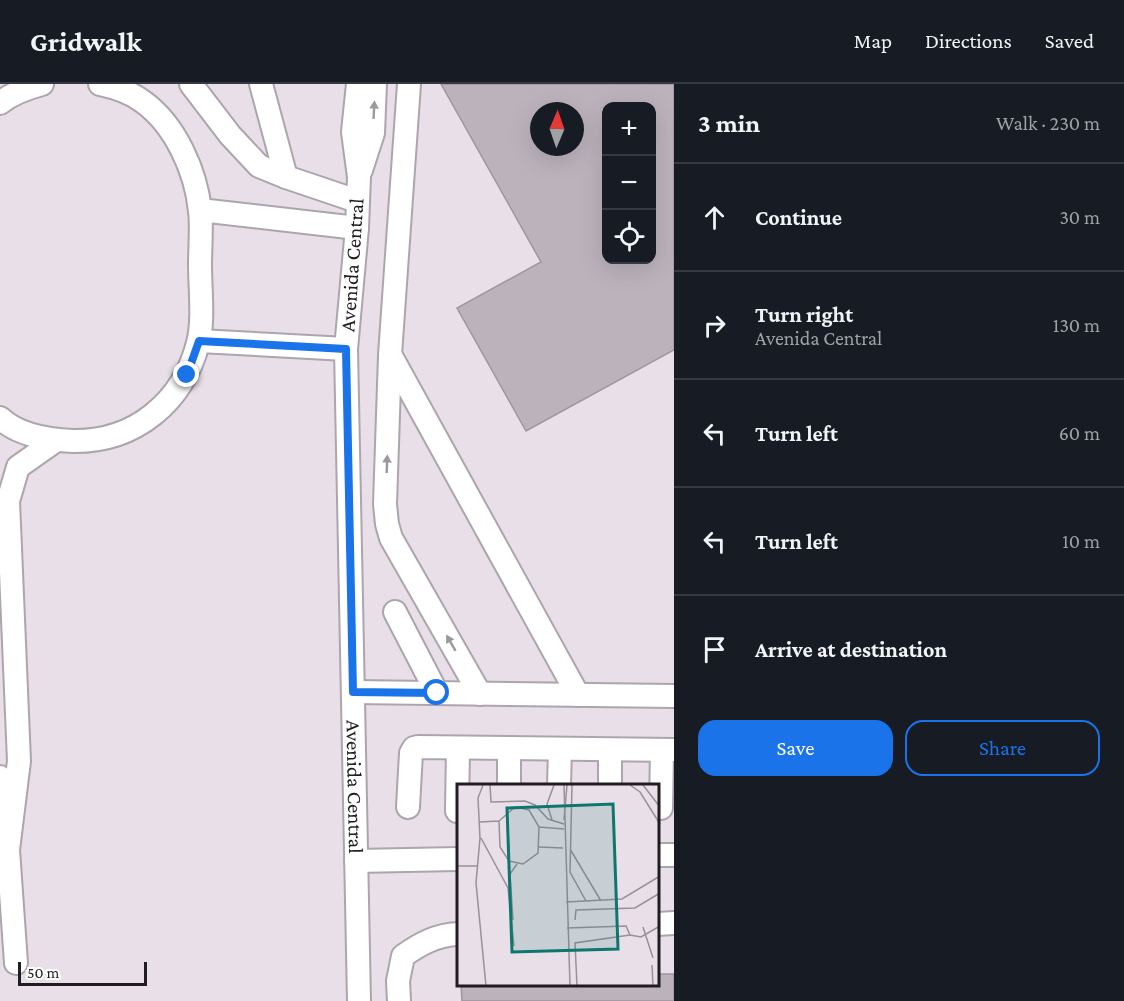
<!DOCTYPE html>
<meta charset="utf-8">
<style>
:root{--surface:#171b24;--page:#20242c;--text:#f1f3f6;--muted:#9ea1a6;--line:#363941;--accent:#1a73e8}
body{margin:0;font-family:"Crimson Pro",serif;background:var(--page);color:var(--text)}
.controls{position:absolute;right:18px;top:18px;display:grid;overflow:hidden;border-radius:12px;box-shadow:0 6px 24px #0002}
.controls button{width:54px;height:54px;display:grid;place-items:center;padding:0;border:0;border-bottom:2px solid var(--line);background:var(--surface);color:var(--text);font:30px sans-serif}
.compass{position:absolute;left:530px;top:18px;width:54px;height:54px;border-radius:50%;background:var(--surface);box-shadow:0 6px 24px #0002;rotate:2deg}
.scale{position:absolute;left:18px;bottom:15px;width:129px;box-sizing:border-box;padding-left:6px;border:3px solid #201d20;border-top:0;font-size:16px;line-height:21px;white-space:nowrap;color:#201d20;-webkit-text-stroke:4px #fff;paint-order:stroke}
.stop{position:absolute;width:18px;height:18px;margin:-14px;border:4px solid #1a73e8;border-radius:50%;background:#fff}
.stop.end{background:#1a73e8;border-color:#fff;box-shadow:0 2px 6px #0008}
.list{margin:0;padding:0;list-style:none}
h2{display:flex;justify-content:space-between;align-items:center;height:78px;margin:0;padding:0 24px;font-size:26px}
h2 small{font-size:20px;font-weight:400;color:var(--muted)}
.list li{display:grid;grid-template-columns:39px 1fr auto;gap:18px;align-items:center;box-sizing:border-box;height:108px;padding:0 24px;border-top:2px solid var(--line)}
.list b{display:block;font-size:22px;white-space:nowrap}
.list p{margin:0;font-size:20px;white-space:nowrap;color:var(--muted)}
.list em{font-size:20px;font-style:normal;color:var(--muted)}
.actions{display:flex;gap:12px;padding:18px 24px}
.actions a{flex:1;padding:14px 0;border:2px solid var(--accent);border-radius:18px;text-align:center;font-size:21px;color:var(--accent)}
.actions .main{background:var(--accent);color:#fff}
.icon{flex:none;width:33px;height:33px;fill:none;stroke:currentColor;stroke-width:2;stroke-linecap:round;stroke-linejoin:round}
.map{position:relative;flex:none;width:674px;height:917px;overflow:hidden}
header{display:flex;align-items:center;gap:36px;box-sizing:border-box;height:84px;padding:0 30px;background:var(--surface);border-bottom:2px solid var(--line)}
header strong{font-size:28px}
nav{display:flex;gap:33px;margin-inline-start:auto;font-size:21px}
main{display:flex}
aside{flex:1;background:var(--surface)}
.map>svg:first-child{display:block}
.building{fill:#bbb2bb;stroke:#9f969f;stroke-width:1.5;fill-rule:evenodd}
.lines{fill:none;stroke-linecap:round;stroke-linejoin:round}
.minor-casing{stroke:#ada5ae;stroke-width:26}
.minor{stroke:#fff;stroke-width:22}
.oneway{fill:#9b999b}
.route{stroke:#1a73e8;stroke-width:8}
.labels{text-anchor:middle;dominant-baseline:central;stroke-width:4.5;stroke-linejoin:round;paint-order:stroke}
.street-label{font-size:21px;fill:#201d20;stroke:#fff}
.inset-road{fill:none;stroke:#989198;stroke-width:1.5}
.view{fill:#0f766e;fill-opacity:0.15;stroke:#0f766e;stroke-width:3}
.inset-edge{fill:none;stroke:#201d20;stroke-width:3}
</style>
<header>
<strong>Gridwalk</strong>
<nav><a>Map</a><a>Directions</a><a>Saved</a></nav>
</header>
<main>
<div class="map">
<svg width="674" height="917" viewBox="0 0 674 917">
<rect width="100%" height="100%" fill="#e8dfe8"/>
<g class="building">
<path d="M441,0H674V266L526,347L457,224L541,178ZM606,22H652V176H606ZM539,27H575V63H539Z"/>
<path d="M658,890H674V917H462L461,900H658Z"/>
</g>
<g class="lines">
<defs>
<g id="minor">
<path d="M191,0L230,51L259,82L286,93L357,117"/>
<path d="M261,0L286,93"/>
<path id="s1" d="M358,0L353,48L359,93L357,144L346,265L359,917"/>
<path d="M409,0L390,271L385,420L387,440L391,454L480,610"/>
<path d="M0,19C12,9 27,4 42,0"/>
<path d="M361,86L373,49L375,0"/>
<path d="M200,126L357,144"/>
<path d="M199,257L346,265"/>
<path d="M391,272L578,611"/>
<path d="M0,334C18,351 49,356 73,357C135,358 183,318 198,259C204,236 200,205 200,181C200,163 202,144 200,127C196,87 175,40 142,17C130,8 114,3 100,0"/>
<path d="M395,528L437,609"/>
<path d="M353,608L674,612"/>
<path d="M0,693L8,766L16,879"/>
<path d="M509,701V664"/>
<path d="M559,701L560,665"/>
<path d="M610,701V666"/>
<path d="M408,723L411,669L414,664L418,663L674,666"/>
<path d="M661,724L662,666"/>
<path d="M457,727L458,664"/>
<path d="M8,766L19,677L8,417L18,383L55,357"/>
<path d="M658,771H674"/>
<path d="M356,777L458,775"/>
<path d="M658,840L674,839"/>
<path d="M399,917L398,897L403,872C420,860 436,851 458,850"/>
</g>
</defs>
<use href="#minor" class="minor-casing"/>
<use href="#minor" class="minor"/>
</g>
<defs><path id="oneway-solid" d="M-6-.8H1V-3.2L6.5 0L1 3.2V.8H-6Z" transform="scale(1.5)"/></defs>
<g class="oneway">
<use href="#oneway-solid" transform="translate(374 26) rotate(-87)"/>
<use href="#oneway-solid" transform="translate(387 380) rotate(-88)"/>
<use href="#oneway-solid" transform="translate(451 559) rotate(-120)"/>
</g>
<g class="lines">
<path class="route" d="M187,291L199,257L346,265L353,608L437,609"/>
</g>
<g class="labels">
<g class="street-label">
<text transform="translate(352 181) rotate(-86)">Avenida Central</text>
<text stroke="none"><textPath href="#s1" startOffset="704">Avenida Central</textPath></text>
</g>
</g>
<g transform="translate(457 700)">
<rect width="202" height="202" fill="#e8dfe8"/>
<path class="inset-road" d="M26,1L21,14L23,54L19,99L29,202M33,1L34,18L68,17L78,21L91,35L107,40M107,1L113,202M115,1L113,88L129,117M173,1L183,8L203,40M186,1L203,23M58,23L72,26L82,43L81,69L66,80L52,77L43,63L42,37ZM95,36L90,20L97,1M107,36L110,1M22,38L42,37M82,43L107,45M24,54L51,104L57,162M82,63L106,64M113,65L144,117M0,82H20M109,118L165,115L203,92M56,136L53,90L60,80M118,136L119,126L178,124L203,109M186,143L196,174M110,144L169,142L173,151L184,153L203,142M195,181L196,202M120,202L118,159L173,151"/>
<path class="view" d="M156,20L161,165L55,168L50,24Z"/>
<rect width="202" height="202" class="inset-edge"/>
</g>
</svg>
<div class="controls">
<button>+</button>
<button>−</button>
<button><svg class="icon" aria-label="locate" viewBox="0 0 24 24"><circle cx="12" cy="12" r="6"/><path d="M12 2v4M12 18v4M2 12h4M18 12h4"/></svg></button>
</div>
<svg class="compass" viewBox="-18 -18 36 36"><path d="M0-13l5 13h-10z" fill="#e53935"/><path d="M0 13l5-13h-10z" fill="#9ea1a6"/></svg>
<div class="scale">50 m</div>
<div class="stop" style="left:437px;top:609px"></div>
<div class="stop end" style="left:187px;top:291px"></div>
</div>
<aside>
<h2>3 min<small>Walk · 230 m</small></h2>
<ul class="list">
<li><svg class="icon" aria-label="ahead" viewBox="0 0 24 24"><path d="M12 20V5M6 11l6-6 6 6"/></svg><div><b>Continue</b></div><em>30 m</em></li>
<li><svg class="icon" aria-label="right" viewBox="0 0 24 24"><path d="M7 20v-9h11M14 6l5 5-5 5"/></svg><div><b>Turn right</b><p>Avenida Central</p></div><em>130 m</em></li>
<li><svg class="icon" aria-label="left" viewBox="0 0 24 24"><path d="M17 20v-9H6M10 6l-5 5 5 5"/></svg><div><b>Turn left</b></div><em>60 m</em></li>
<li><svg class="icon" aria-label="left" viewBox="0 0 24 24"><path d="M17 20v-9H6M10 6l-5 5 5 5"/></svg><div><b>Turn left</b></div><em>10 m</em></li>
<li><svg class="icon" aria-label="arrive" viewBox="0 0 24 24"><path d="M6 21V4h12l-3 4 3 4H6"/></svg><div><b>Arrive at destination</b></div></li>
</ul>
<div class="actions"><a class="main">Save</a><a>Share</a></div>
</aside>
</main>
